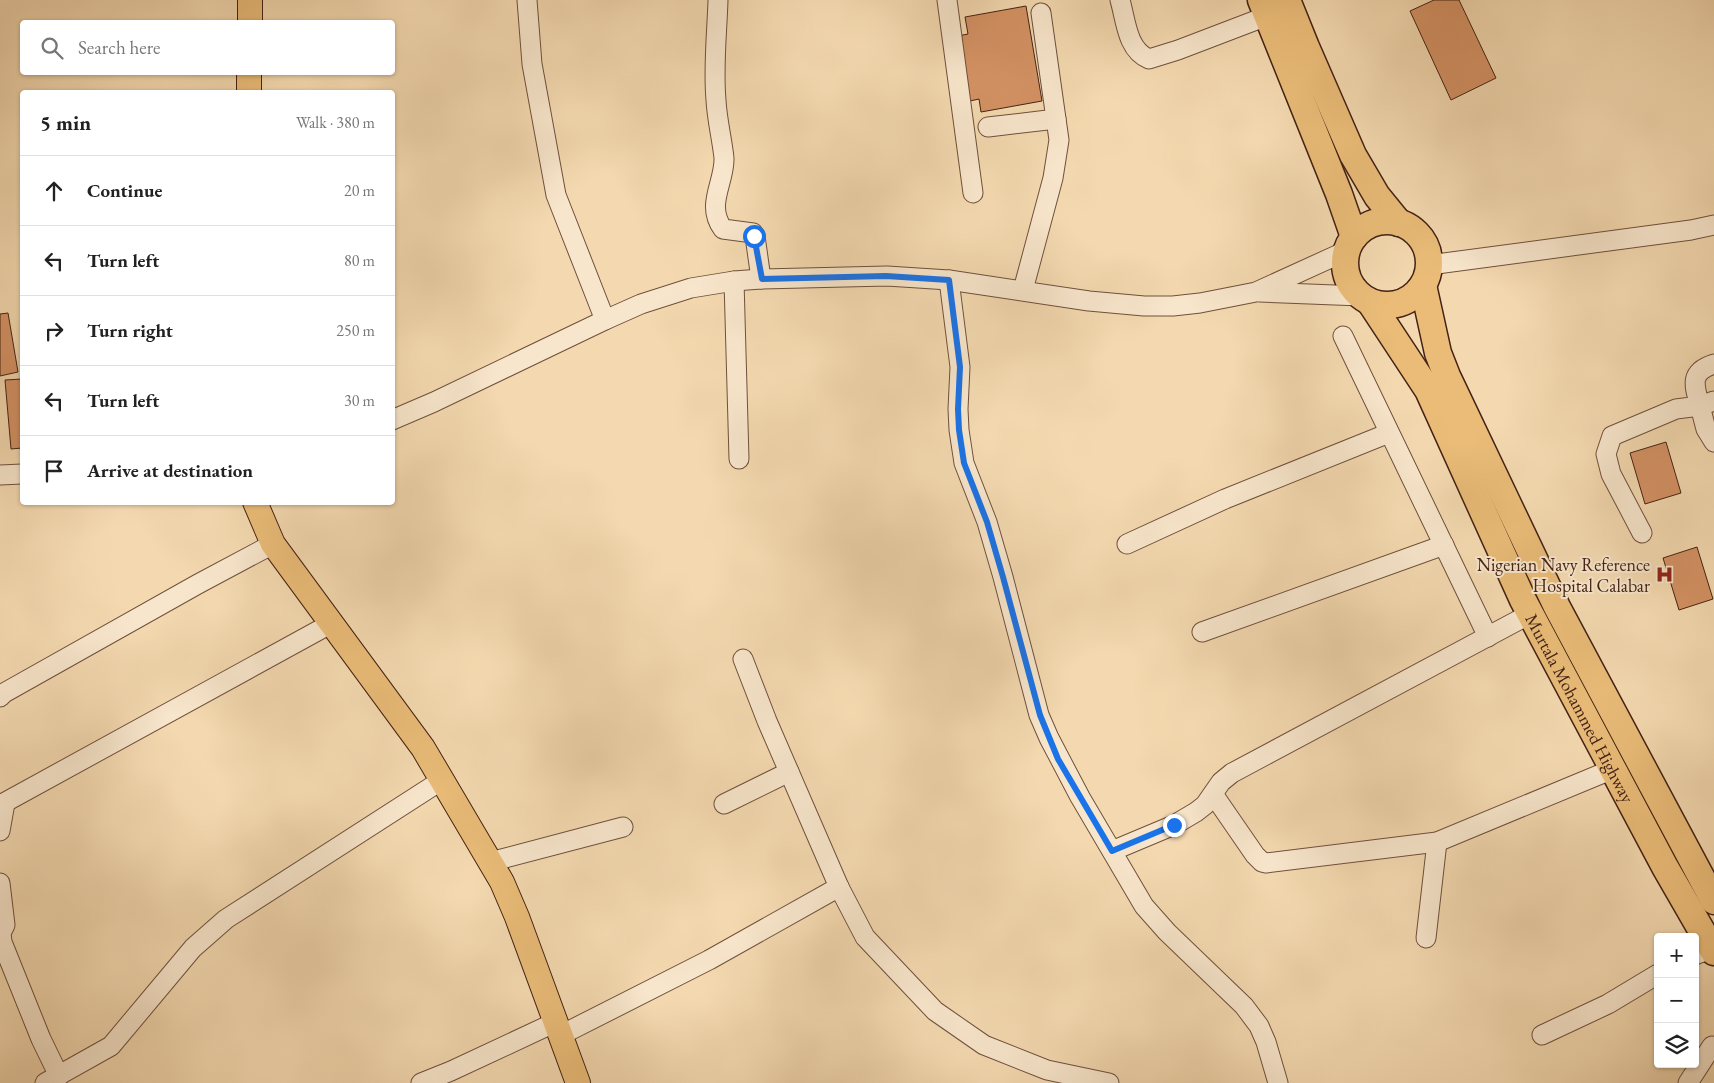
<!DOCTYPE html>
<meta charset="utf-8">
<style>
:root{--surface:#fff;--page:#f6f6f6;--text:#222;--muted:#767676;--line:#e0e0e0}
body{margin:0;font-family:"EB Garamond",serif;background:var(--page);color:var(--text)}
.controls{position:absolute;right:15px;bottom:15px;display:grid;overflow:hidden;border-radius:5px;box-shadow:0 1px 4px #0004}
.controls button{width:45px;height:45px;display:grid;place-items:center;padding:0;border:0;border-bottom:1px solid var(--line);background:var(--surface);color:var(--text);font:25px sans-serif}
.stop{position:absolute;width:15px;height:15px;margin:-11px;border:4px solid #1a73e8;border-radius:50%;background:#fff}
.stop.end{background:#1a73e8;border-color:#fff;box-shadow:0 1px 5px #0008}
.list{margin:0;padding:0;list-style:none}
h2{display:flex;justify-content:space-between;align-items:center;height:65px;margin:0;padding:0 20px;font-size:21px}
h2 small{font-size:16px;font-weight:400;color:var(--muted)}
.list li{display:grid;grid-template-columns:32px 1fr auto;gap:15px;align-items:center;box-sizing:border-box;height:70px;padding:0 20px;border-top:1px solid var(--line)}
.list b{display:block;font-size:19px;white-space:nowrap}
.list em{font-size:16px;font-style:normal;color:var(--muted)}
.icon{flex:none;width:28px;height:28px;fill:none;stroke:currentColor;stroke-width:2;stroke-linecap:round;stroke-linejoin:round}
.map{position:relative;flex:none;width:1714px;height:1083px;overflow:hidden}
.search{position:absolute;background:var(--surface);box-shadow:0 1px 4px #0004;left:20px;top:20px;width:375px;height:55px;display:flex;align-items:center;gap:12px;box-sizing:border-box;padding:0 18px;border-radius:5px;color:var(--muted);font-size:19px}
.panel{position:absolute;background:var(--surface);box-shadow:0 1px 4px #0004;left:20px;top:90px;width:375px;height:415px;border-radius:5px}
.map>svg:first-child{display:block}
.building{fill:#d49264;stroke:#432215}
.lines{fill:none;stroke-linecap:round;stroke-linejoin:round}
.minor-casing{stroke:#6f503c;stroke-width:21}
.major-casing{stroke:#432215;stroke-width:26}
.highway-casing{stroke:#432215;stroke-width:29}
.minor{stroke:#f8e6cc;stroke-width:19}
.major{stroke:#eabc78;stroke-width:24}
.highway{stroke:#eabc78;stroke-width:26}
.route{stroke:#1a73e8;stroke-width:6}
.labels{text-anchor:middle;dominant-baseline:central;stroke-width:4;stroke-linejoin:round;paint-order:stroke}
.poi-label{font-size:18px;fill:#432215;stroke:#f8e6cc;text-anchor:end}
.street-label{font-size:18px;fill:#432215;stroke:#f8e6cc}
</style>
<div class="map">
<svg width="1714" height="1083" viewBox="0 0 1714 1083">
<rect width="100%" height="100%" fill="#f4d9b0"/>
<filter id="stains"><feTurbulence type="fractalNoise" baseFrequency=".004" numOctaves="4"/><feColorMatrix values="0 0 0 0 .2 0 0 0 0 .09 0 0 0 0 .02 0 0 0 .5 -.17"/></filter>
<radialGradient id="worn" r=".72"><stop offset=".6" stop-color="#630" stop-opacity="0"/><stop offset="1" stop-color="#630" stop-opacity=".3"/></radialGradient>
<g class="building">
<path d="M1434,0H1459L1496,78L1451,100L1410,11Z"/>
<path d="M1026,6L1042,101L981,112L979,99L970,101L958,36L968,34L965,17Z"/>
<path d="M8,313L18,372L0,376V314Z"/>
<path d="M22,379V448L11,449L5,380Z"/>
<path d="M1666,442L1681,493L1645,504L1630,453Z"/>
<path d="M1697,547L1713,599L1679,610L1663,558Z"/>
</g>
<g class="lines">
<defs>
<g id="minor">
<path d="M527,0L532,64L556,195L605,320"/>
<path d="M718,0C717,33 713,67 716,100C717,120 722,139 724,158C725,182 705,205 723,229L753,233L755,236L761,279"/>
<path d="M947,0L973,193"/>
<path d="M1120,0C1126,21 1127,50 1149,59L1178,50L1267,16"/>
<path d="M988,127L1056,119"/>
<path d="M1429,265L1691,230L1714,225"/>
<path d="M949,280L960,367L958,409L959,430L964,463L987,522L1003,577L1039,715L1049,738L1080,797L1144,906L1167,932L1244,1006L1259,1026L1266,1042L1278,1083"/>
<path d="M734,281L739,459"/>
<path d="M1023,290L1053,178L1059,140L1041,13"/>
<path d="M1260,292L1361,296"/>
<path d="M1343,336L1488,637"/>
<path d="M1714,401L1700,406L1706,429L1714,442"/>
<path d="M392,420L434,402L605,320L641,304L691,288L734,281L761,279L887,276L949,280L1089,301L1144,306H1173L1200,303L1256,292L1346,251"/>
<path d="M0,475L22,474"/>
<path d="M1642,533L1611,474L1606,454L1612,436L1676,409L1700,406C1694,385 1689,372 1714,364"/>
<path d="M1127,544L1225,499L1389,433"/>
<path d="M1202,632L1444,545"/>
<path d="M743,659L767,721L839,887L865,937L935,1011L984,1045L1047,1070L1109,1083"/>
<path d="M0,697L4,693L198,584L273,544"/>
<path d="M1213,794L1255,855L1262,862L1266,863L1437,842L1613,769"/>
<path d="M724,804L789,772"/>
<path d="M0,805L332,623"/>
<path d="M0,831L5,803"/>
<path d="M1112,851L1174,825L1196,812L1205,805L1221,782L1232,773L1530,614"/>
<path d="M490,862L623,827"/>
<path d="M0,883L5,925L1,933L2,942L41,1039L59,1076"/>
<path d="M1426,938L1437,842"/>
<path d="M1695,955L1712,948"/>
<path d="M561,1035L709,960L839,887"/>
<path d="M1542,1035L1608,1004L1658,974"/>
<path d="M45,1083L111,1046L193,948L226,919L442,780"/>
<path d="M421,1083L451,1071L556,1022"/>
<path d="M1688,1083L1712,1046"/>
</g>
<g id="major">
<path d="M250,22V0"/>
<path d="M249,92V72"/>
<path d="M255,502L273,544L423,748L502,882L517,917L578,1083"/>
</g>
<g id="highway">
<path d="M1261,0L1339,194L1354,237"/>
<path d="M1287,0L1306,47L1353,155L1377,196L1399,223"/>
<circle cx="1387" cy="263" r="42"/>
<path d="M1423,285L1438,353L1447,376L1557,607L1714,901"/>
<path id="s1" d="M1370,302L1428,390L1523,600L1665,867L1714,952"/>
</g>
</defs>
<use href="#minor" class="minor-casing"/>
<use href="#major" class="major-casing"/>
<use href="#highway" class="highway-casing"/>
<use href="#minor" class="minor"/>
<use href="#major" class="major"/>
<use href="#highway" class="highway"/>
</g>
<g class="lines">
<path class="route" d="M754,236L762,279L886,276L949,280L960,367L958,409L959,430L964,463L987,522L1003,577L1040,715L1058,759L1112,851L1174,825"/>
</g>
<defs>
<symbol id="hospital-bare" viewBox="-9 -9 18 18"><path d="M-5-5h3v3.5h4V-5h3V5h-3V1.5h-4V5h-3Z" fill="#8f2418" stroke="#f8e6cc" stroke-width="2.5" paint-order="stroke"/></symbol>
</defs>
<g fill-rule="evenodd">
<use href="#hospital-bare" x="1652" y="562" width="25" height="25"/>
</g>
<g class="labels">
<g class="poi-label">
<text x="1650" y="564">Nigerian Navy Reference<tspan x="1650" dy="21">Hospital Calabar</tspan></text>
</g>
<g class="street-label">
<text stroke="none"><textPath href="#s1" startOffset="458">Murtala Mohammed Highway</textPath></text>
</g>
</g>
<rect width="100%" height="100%" filter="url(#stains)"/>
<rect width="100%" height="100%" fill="url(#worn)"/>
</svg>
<div class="controls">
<button>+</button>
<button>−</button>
<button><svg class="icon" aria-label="layers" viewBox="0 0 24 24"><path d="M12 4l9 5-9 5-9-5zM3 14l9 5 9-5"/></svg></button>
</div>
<div class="stop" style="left:754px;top:236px"></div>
<div class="stop end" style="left:1174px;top:825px"></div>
<div class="search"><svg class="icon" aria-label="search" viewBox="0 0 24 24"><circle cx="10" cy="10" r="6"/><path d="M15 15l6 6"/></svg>Search here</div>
<section class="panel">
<h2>5 min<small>Walk · 380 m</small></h2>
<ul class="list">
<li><svg class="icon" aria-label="ahead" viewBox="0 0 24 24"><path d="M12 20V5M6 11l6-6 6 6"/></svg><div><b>Continue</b></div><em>20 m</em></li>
<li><svg class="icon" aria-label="left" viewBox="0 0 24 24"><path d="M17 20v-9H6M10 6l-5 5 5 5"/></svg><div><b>Turn left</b></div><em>80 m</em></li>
<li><svg class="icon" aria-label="right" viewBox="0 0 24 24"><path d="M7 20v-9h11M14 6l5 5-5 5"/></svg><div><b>Turn right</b></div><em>250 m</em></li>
<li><svg class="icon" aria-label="left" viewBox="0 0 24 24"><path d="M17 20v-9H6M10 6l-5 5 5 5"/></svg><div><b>Turn left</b></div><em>30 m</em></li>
<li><svg class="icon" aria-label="arrive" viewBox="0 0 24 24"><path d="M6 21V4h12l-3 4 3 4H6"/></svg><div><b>Arrive at destination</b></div></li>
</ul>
</section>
</div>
